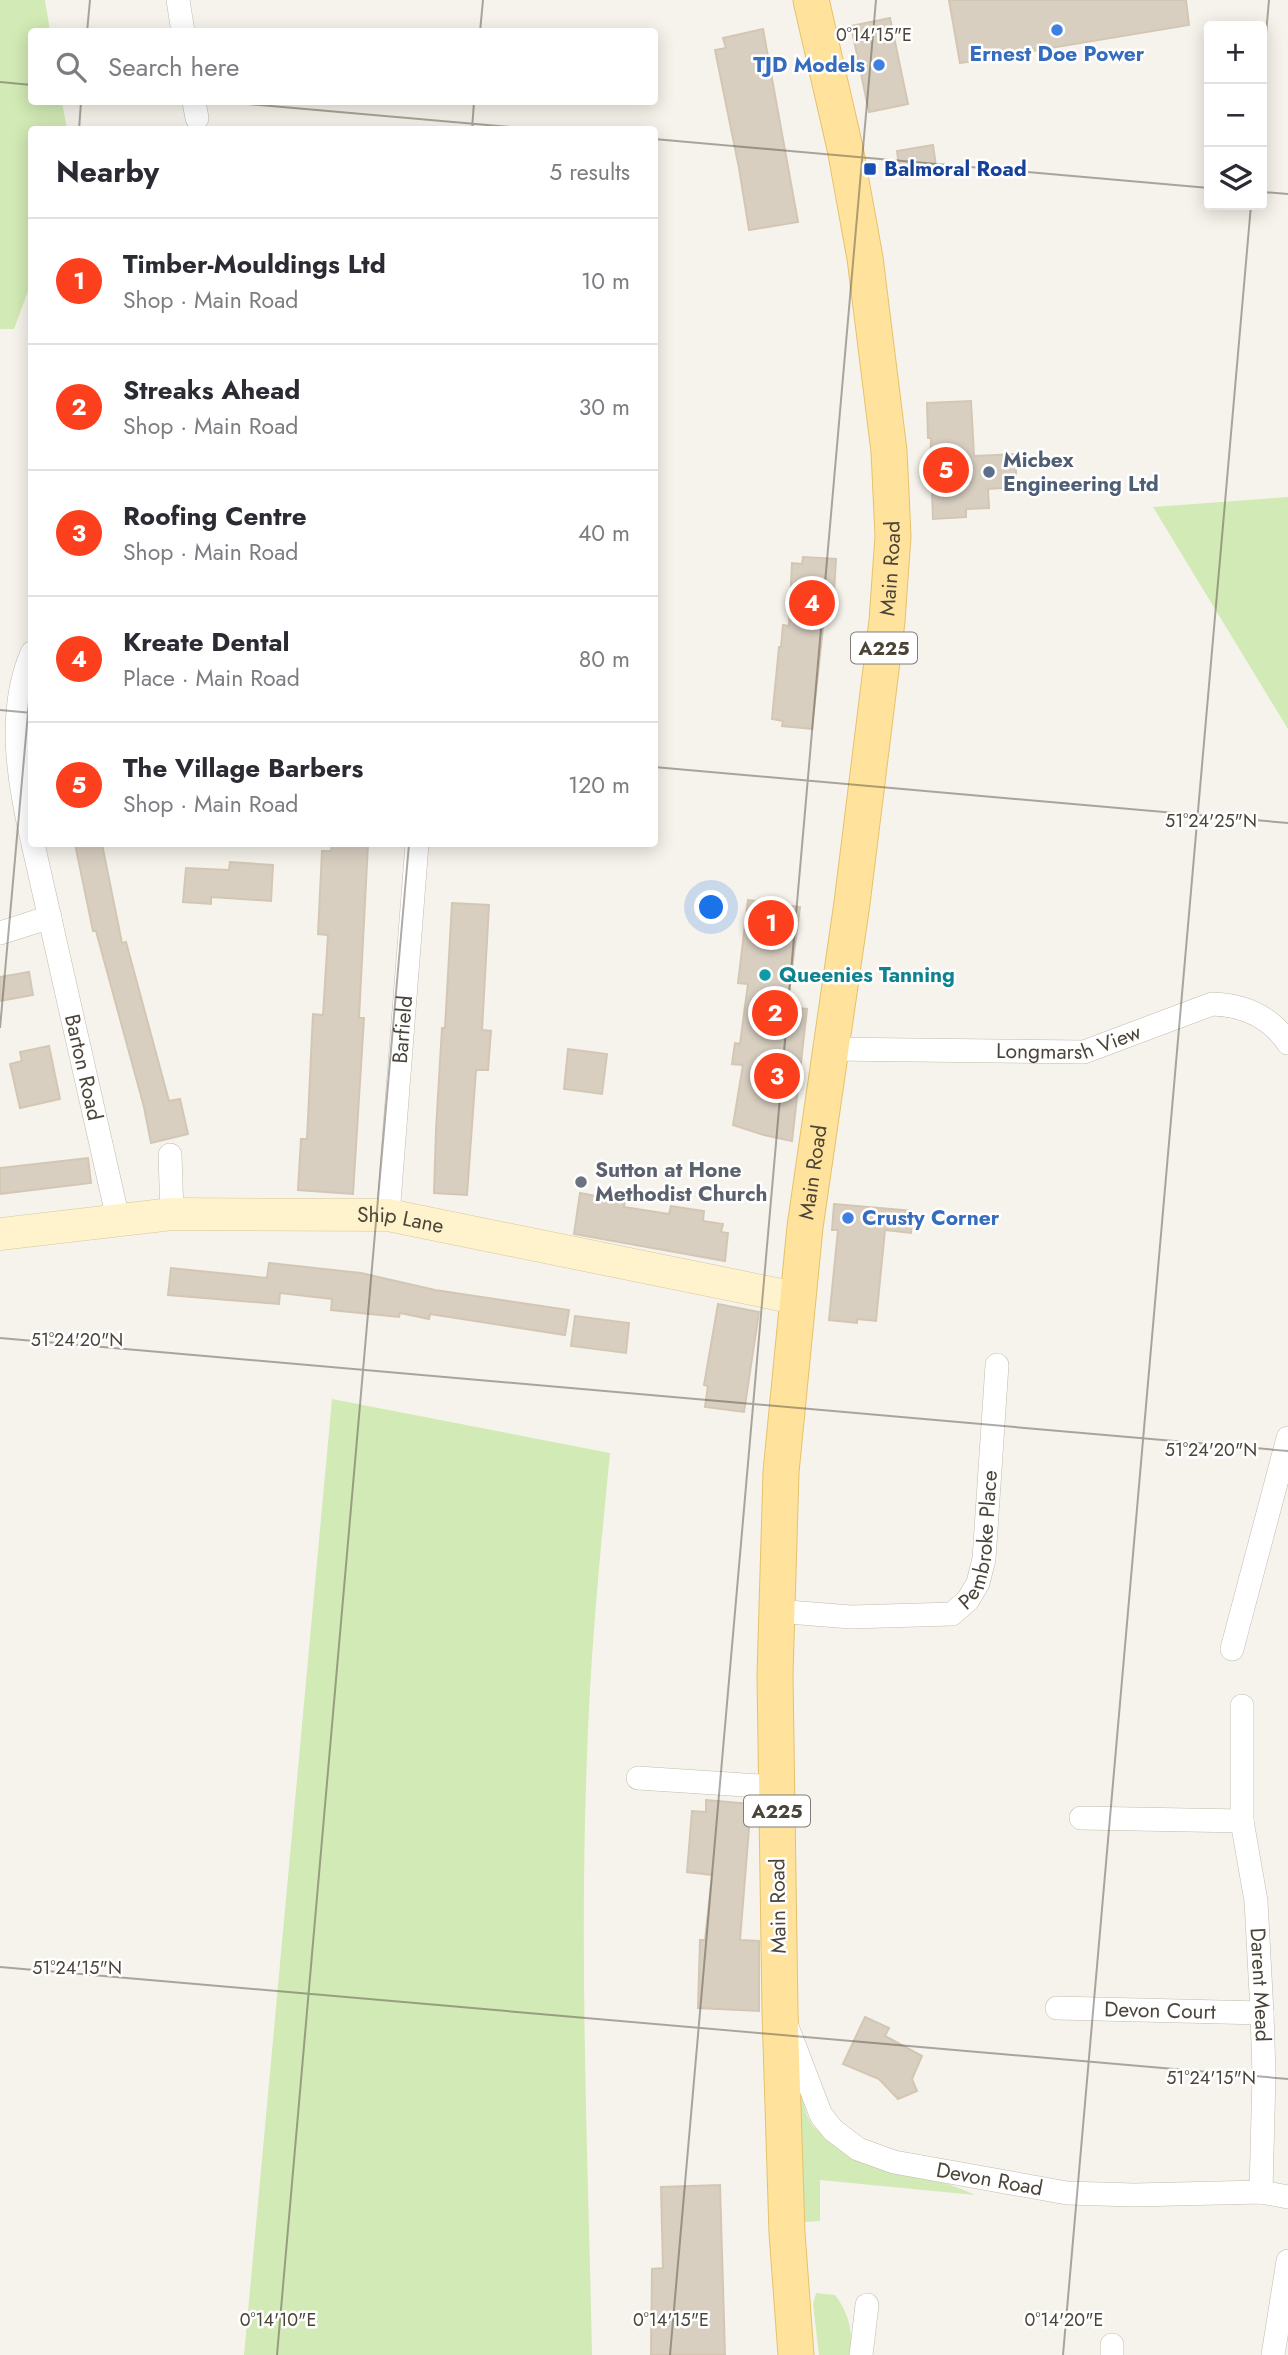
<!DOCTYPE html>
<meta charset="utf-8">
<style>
:root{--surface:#fff;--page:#f2f2f3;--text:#2b2b33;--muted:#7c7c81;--line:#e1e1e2;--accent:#fc3f1d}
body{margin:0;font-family:Jost,sans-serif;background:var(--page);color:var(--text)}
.controls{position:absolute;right:21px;top:21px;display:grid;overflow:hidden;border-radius:7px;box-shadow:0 4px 18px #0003}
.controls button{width:63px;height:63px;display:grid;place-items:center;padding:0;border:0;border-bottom:2px solid var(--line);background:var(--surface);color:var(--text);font:35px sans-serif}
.you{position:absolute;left:712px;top:908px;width:24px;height:24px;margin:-18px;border:5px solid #fff;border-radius:50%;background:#1a73e8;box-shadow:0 0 0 10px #1a73e833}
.badge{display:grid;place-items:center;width:46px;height:46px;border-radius:50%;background:var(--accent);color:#fff;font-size:23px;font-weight:700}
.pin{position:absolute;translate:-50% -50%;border:4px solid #fff;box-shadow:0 2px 7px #0006}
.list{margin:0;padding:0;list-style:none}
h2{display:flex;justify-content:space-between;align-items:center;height:91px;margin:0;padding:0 28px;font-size:30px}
h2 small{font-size:23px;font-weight:400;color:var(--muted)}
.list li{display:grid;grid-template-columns:46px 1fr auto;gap:21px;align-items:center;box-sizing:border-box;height:126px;padding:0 28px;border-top:2px solid var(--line)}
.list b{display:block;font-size:26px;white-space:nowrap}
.list p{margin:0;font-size:23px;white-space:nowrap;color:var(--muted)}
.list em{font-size:23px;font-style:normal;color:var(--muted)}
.icon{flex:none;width:38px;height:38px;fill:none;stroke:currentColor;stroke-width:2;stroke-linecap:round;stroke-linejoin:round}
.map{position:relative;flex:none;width:1288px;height:2355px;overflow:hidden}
.search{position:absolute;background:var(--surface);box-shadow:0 4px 18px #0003;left:28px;top:28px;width:630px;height:77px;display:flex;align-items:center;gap:18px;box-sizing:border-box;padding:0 24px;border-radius:7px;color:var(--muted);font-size:26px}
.panel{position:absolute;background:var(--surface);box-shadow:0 4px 18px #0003;left:28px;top:126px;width:630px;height:721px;border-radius:7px}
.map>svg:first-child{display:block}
.green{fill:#d2eab5}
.building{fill:#d8cfc1;stroke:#d3c7b4;stroke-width:2}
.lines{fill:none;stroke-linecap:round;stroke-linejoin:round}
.street-casing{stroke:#c2bbae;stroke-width:24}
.secondary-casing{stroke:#d6c79b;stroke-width:33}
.primary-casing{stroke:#e6c16a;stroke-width:37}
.street{stroke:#fff;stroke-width:23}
.secondary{stroke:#fff3cd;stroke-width:32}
.primary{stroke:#ffe39c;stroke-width:35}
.ticks{fill:none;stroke:#4b4439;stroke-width:2;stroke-opacity:0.45}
.shop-dot{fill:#3f7fe0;stroke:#fff;stroke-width:2.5}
.transit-dot{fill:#1a4fb4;stroke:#fff;stroke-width:2.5}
.service-dot{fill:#5c6f8a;stroke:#fff;stroke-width:2.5}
.culture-dot{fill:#0f9aa8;stroke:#fff;stroke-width:2.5}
.worship-dot{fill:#6b7280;stroke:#fff;stroke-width:2.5}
.labels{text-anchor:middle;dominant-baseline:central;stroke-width:5;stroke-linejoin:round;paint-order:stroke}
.shield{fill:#fff;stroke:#817c74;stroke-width:2}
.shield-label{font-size:19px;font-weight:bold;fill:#4b4439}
.shop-label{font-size:21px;font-weight:bold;fill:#366cbe;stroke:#fff}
.transit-label{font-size:21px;font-weight:bold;fill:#164399;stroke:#fff;text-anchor:start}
.service-label{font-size:21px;font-weight:bold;fill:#4e5e75;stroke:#fff;text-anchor:start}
.street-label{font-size:21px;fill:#4b4439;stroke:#fff}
.culture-label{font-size:21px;font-weight:bold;fill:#0d838f;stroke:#fff;text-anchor:start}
.worship-label{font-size:21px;font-weight:bold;fill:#5b616d;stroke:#fff;text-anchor:start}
.ticks-label{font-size:18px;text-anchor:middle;fill:#4b4439;stroke:#fff;stroke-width:5;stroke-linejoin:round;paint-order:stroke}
</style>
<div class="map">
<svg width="1288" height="2355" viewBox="0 0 1288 2355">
<rect width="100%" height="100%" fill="#f6f3ec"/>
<g class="green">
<path d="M0,0H45L50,31L32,32V102H62L67,129L32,130L31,283L14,329H0Z"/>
<path d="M1288,497V729L1153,507Z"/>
<path d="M332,1399L610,1453C600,1555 590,1656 587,1758C579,1957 588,2156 592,2355H244Z"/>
<path d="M799,2081C802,2094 804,2111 811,2123C814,2128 821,2133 826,2138C872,2182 925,2169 975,2195L820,2180V2221L804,2222Z"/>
<path d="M816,2293L835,2295C850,2315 852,2331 851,2355H819L813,2304Z"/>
</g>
<g class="building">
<path d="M949,0H1186L1189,25L960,63Z"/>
<path d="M890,18L908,104L869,112L851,26Z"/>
<path d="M763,29L798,222L749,230L739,168L715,50L726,48L723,38Z"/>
<path d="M933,145L937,173L901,178L897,151Z"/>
<path d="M971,401L974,456L1016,454V487L988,489L989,508L966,509V517L933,519L932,491H930L931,438H928L927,403Z"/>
<path d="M803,557L836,559L833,610L825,609L812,729L782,726L783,721L772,719L779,647H781L783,625L789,626L792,563L802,564Z"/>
<path d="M75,844H102L122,943L126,942L169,1101L180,1099L188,1134L151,1143L144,1107L96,931H93Z"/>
<path d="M332,844H368L359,1018H364L353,1194L298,1190L301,1139H307L313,1014L323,1015L328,935L318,934L322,851H331Z"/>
<path d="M230,862L273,865L271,901L211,897V904L183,902L186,868L229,870Z"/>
<path d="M748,900L800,907L787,1007L807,1009L792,1141L764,1135L733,1125L743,1065L732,1064L735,1043L740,1044L748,984L738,983Z"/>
<path d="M452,903L489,905L482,1030L491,1031L488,1070H476L467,1195L434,1193L436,1130L442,1028H445Z"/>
<path d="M29,972L33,995L0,1001V977Z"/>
<path d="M49,1046L60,1099L20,1108L10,1064L22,1061L20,1052Z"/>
<path d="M568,1049L607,1054L602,1094L564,1089Z"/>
<path d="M88,1158L91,1183L0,1194V1168Z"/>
<path d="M596,1191L626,1196L624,1207L669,1214L671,1206L704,1211L703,1221L723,1224L721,1232L728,1233L725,1261L574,1234L580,1193L596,1196Z"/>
<path d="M834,1204L913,1211L911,1233L885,1230L876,1321L857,1319V1323L829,1320L838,1230H832Z"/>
<path d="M269,1263L361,1273L435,1290L569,1310L565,1335L430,1314L429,1319L400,1313L399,1317L331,1310L332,1299L280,1293L279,1304L168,1295L171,1268L267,1278Z"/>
<path d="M718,1304L759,1312L744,1412L705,1407L708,1386L704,1385Z"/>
<path d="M575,1316L629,1323L626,1353L571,1346Z"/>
<path d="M706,1800L751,1804L740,1940L759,1941V2011L698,2008L700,1940H705L712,1875L687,1872L692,1811L706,1812Z"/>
<path d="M865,2017L889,2028L885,2036L922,2056L912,2079L917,2091L898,2099L879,2079L843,2064Z"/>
<path d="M720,2185L725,2355H651L652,2269L663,2268L661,2187Z"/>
</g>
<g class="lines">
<defs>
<g id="street">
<path d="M178,0L183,32"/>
<path d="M194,102L197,118"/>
<path d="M32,653C7,710 18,780 32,839"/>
<path id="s1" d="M33,844L118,1219"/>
<path d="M0,933L50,917"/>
<path id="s2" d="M830,1049L1084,1052L1212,1004C1244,1005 1270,1016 1288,1043"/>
<path d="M170,1155L172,1214"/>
<path id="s3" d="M388,1215L417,844"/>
<path id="s4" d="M775,1611L851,1617L952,1614L968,1600L978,1583L984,1559L997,1365"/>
<path d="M1232,1649L1288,1438"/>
<path id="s5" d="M1242,1706V1821L1256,1901L1262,2013L1264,2074L1261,2192"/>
<path d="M638,1778L777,1787"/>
<path d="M1081,1818L1242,1821"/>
<path id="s6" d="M1057,2008L1262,2013"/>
<path id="s7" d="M788,2029L821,2115L833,2130L858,2149L894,2162L1067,2193L1134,2195L1261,2192L1288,2197"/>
<path d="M1112,2345V2355"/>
<path d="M861,2355L867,2305"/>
<path d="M1273,2355L1288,2261"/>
</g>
<g id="secondary">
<path id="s8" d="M0,1234L172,1214L388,1215L796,1298"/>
</g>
<g id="primary">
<path id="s9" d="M796,2355L787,2233L780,2011L775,1675L781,1472L805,1227L852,903L887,621L893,536L889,451L865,258L845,148L811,0"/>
</g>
</defs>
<use href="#street" class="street-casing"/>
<use href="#secondary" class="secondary-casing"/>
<use href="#primary" class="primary-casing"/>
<use href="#street" class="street"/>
<use href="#secondary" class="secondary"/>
<use href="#primary" class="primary"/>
</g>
<path class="ticks" d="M87,32L90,0M480,32L483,0M1262,80L1269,0M0,82L32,85M225,102L545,130M79,130L81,102M472,130L474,102M654,139L1209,188M1262,192L1288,194M0,710L32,713M654,767L1288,823M0,1028L32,668M0,1338L1288,1451M0,1967L1288,2079M277,2355L409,844M670,2355L876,0M1063,2355L1251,205"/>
<g class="shop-dot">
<circle cx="1057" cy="30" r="7"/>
<circle cx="879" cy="65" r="7"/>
<circle cx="848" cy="1218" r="7"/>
</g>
<rect class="transit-dot" x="863" y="162" width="14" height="14" rx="3.5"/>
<circle class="service-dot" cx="989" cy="472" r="7"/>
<circle class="culture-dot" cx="765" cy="975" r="7"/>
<circle class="worship-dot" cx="581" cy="1182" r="7"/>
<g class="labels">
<g class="shield">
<rect x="851" y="632.5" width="66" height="31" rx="5"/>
<rect x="744" y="1795.5" width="66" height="31" rx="5"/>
</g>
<g class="shield-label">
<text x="884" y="648">A225</text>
<text x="777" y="1811">A225</text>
</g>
<g class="shop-label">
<text x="1057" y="54">Ernest Doe Power</text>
<text x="865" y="65" text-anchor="end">TJD Models</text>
<text x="862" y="1218" text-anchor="start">Crusty Corner</text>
</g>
<g class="transit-label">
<text x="884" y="169">Balmoral Road</text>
</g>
<g class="service-label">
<text x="1003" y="460">Micbex<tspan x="1003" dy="24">Engineering Ltd</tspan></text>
</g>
<g class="street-label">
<text stroke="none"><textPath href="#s9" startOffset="1794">Main Road</textPath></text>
<text stroke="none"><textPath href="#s3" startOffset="186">Barfield</textPath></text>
<text stroke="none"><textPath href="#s2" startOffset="240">Longmarsh View</textPath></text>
<text stroke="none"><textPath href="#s1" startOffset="229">Barton Road</textPath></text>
<text stroke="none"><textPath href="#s9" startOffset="1185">Main Road</textPath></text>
<text stroke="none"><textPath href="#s8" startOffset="402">Ship Lane</textPath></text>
<text stroke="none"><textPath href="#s4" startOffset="261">Pembroke Place</textPath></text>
<text transform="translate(778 1906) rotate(-91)">Main Road</text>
<text stroke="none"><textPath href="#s5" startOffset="280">Darent Mead</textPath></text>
<text stroke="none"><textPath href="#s6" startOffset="103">Devon Court</textPath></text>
<text stroke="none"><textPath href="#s7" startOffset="278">Devon Road</textPath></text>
</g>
<g class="culture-label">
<text x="779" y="975">Queenies Tanning</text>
</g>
<g class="worship-label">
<text x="595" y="1170">Sutton at Hone<tspan x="595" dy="24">Methodist Church</tspan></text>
</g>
</g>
<g class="ticks-label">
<text x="874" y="41">0°14'15"E</text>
<text x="1211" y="827">51°24'25"N</text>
<text x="77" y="1346">51°24'20"N</text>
<text x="1211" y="1456">51°24'20"N</text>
<text x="77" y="1974">51°24'15"N</text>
<text x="1211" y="2084">51°24'15"N</text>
<text x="278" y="2326">0°14'10"E</text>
<text x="671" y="2326">0°14'15"E</text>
<text x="1064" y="2326">0°14'20"E</text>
</g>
</svg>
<div class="controls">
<button>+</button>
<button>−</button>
<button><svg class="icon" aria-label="layers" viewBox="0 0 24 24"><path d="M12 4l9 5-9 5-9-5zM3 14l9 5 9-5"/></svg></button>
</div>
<div class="you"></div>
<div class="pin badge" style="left:771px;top:923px">1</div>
<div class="pin badge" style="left:775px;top:1013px">2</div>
<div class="pin badge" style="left:777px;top:1076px">3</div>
<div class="pin badge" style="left:812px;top:603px">4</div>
<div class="pin badge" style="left:946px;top:470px">5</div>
<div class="search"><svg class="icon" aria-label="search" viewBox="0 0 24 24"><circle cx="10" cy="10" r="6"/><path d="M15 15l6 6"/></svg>Search here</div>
<section class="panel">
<h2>Nearby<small>5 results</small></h2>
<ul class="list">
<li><span class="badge">1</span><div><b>Timber-Mouldings Ltd</b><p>Shop · Main Road</p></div><em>10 m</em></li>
<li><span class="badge">2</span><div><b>Streaks Ahead</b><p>Shop · Main Road</p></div><em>30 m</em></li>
<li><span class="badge">3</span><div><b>Roofing Centre</b><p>Shop · Main Road</p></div><em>40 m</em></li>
<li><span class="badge">4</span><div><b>Kreate Dental</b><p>Place · Main Road</p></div><em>80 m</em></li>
<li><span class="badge">5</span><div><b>The Village Barbers</b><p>Shop · Main Road</p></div><em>120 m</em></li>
</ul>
</section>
</div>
